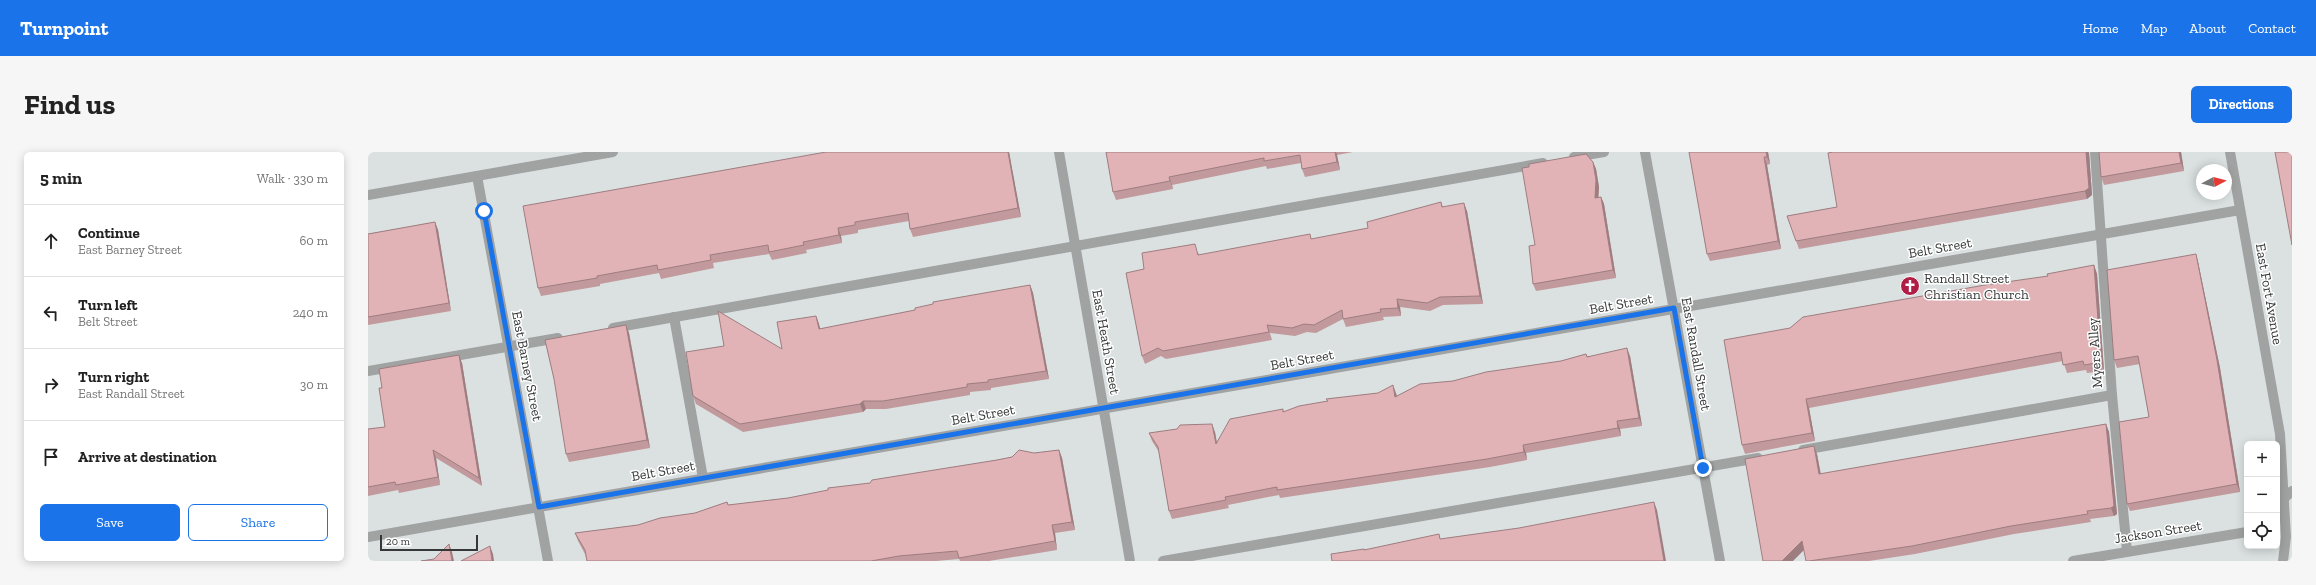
<!DOCTYPE html>
<meta charset="utf-8">
<style>
:root{--surface:#fff;--page:#f6f6f6;--text:#222;--muted:#767676;--line:#e0e0e0;--accent:#1a73e8}
body{margin:0;font-family:"Zilla Slab",serif;background:var(--page);color:var(--text)}
.controls{position:absolute;right:12px;bottom:12px;display:grid;overflow:hidden;border-radius:6px;box-shadow:0 2px 10px #0003}
.controls button{width:36px;height:36px;display:grid;place-items:center;padding:0;border:0;border-bottom:1px solid var(--line);background:var(--surface);color:var(--text);font:20px sans-serif}
.compass{position:absolute;left:1828px;top:12px;width:36px;height:36px;border-radius:50%;background:var(--surface);box-shadow:0 2px 10px #0003;rotate:83deg}
.scale{position:absolute;left:12px;bottom:10px;width:98px;box-sizing:border-box;padding-left:4px;border:2px solid #363838;border-top:0;font-size:11px;line-height:14px;white-space:nowrap;color:#363838;-webkit-text-stroke:3px #fff;paint-order:stroke}
.stop{position:absolute;width:12px;height:12px;margin:-9px;border:3px solid #1a73e8;border-radius:50%;background:#fff}
.stop.end{background:#1a73e8;border-color:#fff;box-shadow:0 1px 4px #0008}
.list{margin:0;padding:0;list-style:none}
h2{display:flex;justify-content:space-between;align-items:center;height:52px;margin:0;padding:0 16px;font-size:17px}
h2 small{font-size:13px;font-weight:400;color:var(--muted)}
.list li{display:grid;grid-template-columns:26px 1fr auto;gap:12px;align-items:center;box-sizing:border-box;height:72px;padding:0 16px;border-top:1px solid var(--line)}
.list b{display:block;font-size:15px;white-space:nowrap}
.list p{margin:0;font-size:13px;white-space:nowrap;color:var(--muted)}
.list em{font-size:13px;font-style:normal;color:var(--muted)}
.actions{display:flex;gap:8px;padding:12px 16px}
.actions a{flex:1;padding:9px 0;border:1px solid var(--accent);border-radius:6px;text-align:center;font-size:14px;color:var(--accent)}
.actions .main{background:var(--accent);color:#fff}
.icon{flex:none;width:22px;height:22px;fill:none;stroke:currentColor;stroke-width:2;stroke-linecap:round;stroke-linejoin:round}
.map{position:relative;flex:none;width:1924px;height:409px;overflow:hidden;border-radius:6px}
header{display:flex;align-items:center;gap:24px;box-sizing:border-box;height:56px;padding:0 20px;background:var(--accent);color:#fff}
header strong{font-size:19px}
nav{display:flex;gap:22px;margin-inline-start:auto;font-size:14px}
.intro{display:flex;align-items:center;justify-content:space-between;box-sizing:border-box;height:96px;padding:0 24px}
h1{margin:0;font-size:28px}
.button{padding:10px 18px;border-radius:6px;background:var(--accent);color:#fff;font-size:14px;font-weight:700}
main{display:flex;gap:24px;padding:0 24px}
aside{flex:1;background:var(--surface);border-radius:6px;box-shadow:0 2px 10px #0003}
.map>svg:first-child{display:block}
.lines{fill:none;stroke-linecap:round;stroke-linejoin:round}
.service{stroke:#a1a3a3;stroke-width:10}
.minor{stroke:#a1a3a3;stroke-width:10}
.tertiary{stroke:#a1a3a3;stroke-width:10}
.wall{fill:#c29a9d}
.shaded-wall{fill:#9e7d80}
.building{fill:#e1b3b7;stroke:#9e7d80}
.route{stroke:#1a73e8;stroke-width:5}
.labels{text-anchor:middle;dominant-baseline:central;stroke-width:3;stroke-linejoin:round;paint-order:stroke}
.street-label{font-size:14px;fill:#363838;stroke:#fff}
.poi-label{font-size:14px;fill:#363838;stroke:#fff;text-anchor:start}
</style>
<header>
<strong>Turnpoint</strong>
<nav><a>Home</a><a>Map</a><a>About</a><a>Contact</a></nav>
</header>
<div class="intro"><h1>Find us</h1><a class="button">Directions</a></div>
<main>
<aside>
<h2>5 min<small>Walk · 330 m</small></h2>
<ul class="list">
<li><svg class="icon" aria-label="ahead" viewBox="0 0 24 24"><path d="M12 20V5M6 11l6-6 6 6"/></svg><div><b>Continue</b><p>East Barney Street</p></div><em>60 m</em></li>
<li><svg class="icon" aria-label="left" viewBox="0 0 24 24"><path d="M17 20v-9H6M10 6l-5 5 5 5"/></svg><div><b>Turn left</b><p>Belt Street</p></div><em>240 m</em></li>
<li><svg class="icon" aria-label="right" viewBox="0 0 24 24"><path d="M7 20v-9h11M14 6l5 5-5 5"/></svg><div><b>Turn right</b><p>East Randall Street</p></div><em>30 m</em></li>
<li><svg class="icon" aria-label="arrive" viewBox="0 0 24 24"><path d="M6 21V4h12l-3 4 3 4H6"/></svg><div><b>Arrive at destination</b></div></li>
</ul>
<div class="actions"><a class="main">Save</a><a>Share</a></div>
</aside>
<div class="map">
<svg width="1924" height="409" viewBox="0 0 1924 409">
<rect width="100%" height="100%" fill="#dbe1e1"/>
<g class="lines">
<g class="service">
<path d="M1727,0L1744,243L1759,399"/>
<path d="M1206,5L1236,0"/>
<path d="M306,165L335,326"/>
<path d="M245,176L1175,11"/>
<path d="M0,219L190,186"/>
<path d="M1435,298L1744,243"/>
<path d="M795,409L1390,306"/>
</g>
<g class="minor">
<path d="M691,0L762,409"/>
<path d="M1277,0L1352,409"/>
<path d="M109,24L180,409"/>
<path d="M0,43L245,0"/>
<path d="M1909,353L1924,339"/>
<path d="M0,385L1872,58"/>
<path d="M1705,409L1879,380"/>
</g>
<path class="tertiary" d="M1862,0L1912,282L1918,385L1915,409"/>
</g>
<g class="wall">
<path d="M458,0H641L653,65L545,85L542,77L541,69L490,78V81L473,84L474,91L438,98L439,101L404,108L401,102L345,111L346,116L293,127L291,121L232,132V134L173,144L170,136Z"/>
<path d="M738,0H985L969,3L972,18L937,25L934,17L933,11L899,17L898,14L804,33L805,37L748,48L745,40Z"/>
<path d="M1321,0H1400L1402,12L1399,13L1413,97L1342,109L1339,102Z"/>
<path d="M1721,0L1724,43L1719,47L1431,97L1419,64L1469,55Z"/>
<path d="M1731,0H1813L1816,19L1736,33L1733,25Z"/>
<path d="M1225,10L1228,17L1231,35L1230,45H1233L1236,52L1248,126L1168,139L1165,132L1167,93Z"/>
<path d="M1073,50L1075,55L1099,59L1115,152L1075,153L1062,159L1032,155L1033,164L1015,165L1016,168L978,175L975,167L948,181L939,180L927,184L902,181L904,188L798,207L793,204L777,212L774,204L776,117L830,100L831,103L944,87L1000,76Z"/>
<path d="M67,70L70,78L83,159L0,173V82Z"/>
<path d="M1828,102L1830,110L1852,216L1872,340L1762,359L1759,352L1781,265L1772,212L1749,216L1746,208Z"/>
<path d="M1726,113L1729,122L1736,219L1719,221L1718,218L1699,221L1695,209L1441,256L1447,289L1377,302L1374,293L1422,176L1680,124Z"/>
<path d="M662,133L665,141L681,227L623,236V238L602,240V243L518,257H498L495,260L375,280L328,252L325,244L414,197L448,164L451,172L452,177L547,158Z"/>
<path d="M258,173L261,181L282,296L201,310L198,302Z"/>
<path d="M1218,202L1219,204H1262L1274,274L1252,277L1253,284L1158,301L1159,308L1122,315L912,346L911,343L860,353L861,356L804,367L801,359L791,300L784,289L781,281L847,280L849,290L915,257L916,260L959,249L958,247L1028,241L1029,244L1085,229L1193,209Z"/>
<path d="M94,211L114,334L68,306L72,333L31,341L30,338L0,344V277L17,275Z"/>
<path d="M1738,272L1741,280L1749,362L1746,364L1722,367L1723,370L1646,382L1547,402L1501,409H1438L1449,302L1453,322Z"/>
<path d="M691,298L694,306L707,378L687,381L689,398L621,409H592L591,407L568,409H219L217,402L210,389L207,381L270,373L327,361L359,350L360,353L420,346L666,301Z"/>
</g>
<g class="shaded-wall">
<path d="M640,0H641L653,65L650,56Z"/>
<path d="M967,0H968L969,3L972,18L969,10Z"/>
<path d="M1398,0H1400L1402,12L1399,5Z"/>
<path d="M1718,0H1721L1724,43L1719,47L1717,39Z"/>
<path d="M1811,0H1813L1816,19L1813,11Z"/>
<path d="M1396,5L1399,13L1413,97L1410,89Z"/>
<path d="M1225,10L1228,17L1231,35L1230,53L1227,46Z"/>
<path d="M801,25L804,33L805,37L802,29Z"/>
<path d="M1233,45L1236,52L1248,126L1245,118Z"/>
<path d="M1096,51L1099,59L1115,152L1112,144Z"/>
<path d="M67,70L70,78L83,159L81,151Z"/>
<path d="M470,76L473,84L474,91L471,83Z"/>
<path d="M1828,102L1830,110L1852,216L1872,340L1869,332Z"/>
<path d="M1726,113L1729,122L1736,219L1733,210Z"/>
<path d="M662,133L665,141L681,227L678,219Z"/>
<path d="M1029,147L1032,155L1033,164L1030,156Z"/>
<path d="M448,164L451,172L454,185L451,177Z"/>
<path d="M258,173L261,181L282,296L279,288Z"/>
<path d="M1259,196L1262,204L1274,274L1271,266Z"/>
<path d="M91,203L94,211L114,334L111,326Z"/>
<path d="M1025,233L1028,241L1030,253L1027,245Z"/>
<path d="M1438,247L1441,256L1447,289L1444,281Z"/>
<path d="M495,249L498,257L495,260L492,252Z"/>
<path d="M1249,269L1252,277L1253,284L1250,276Z"/>
<path d="M844,272L847,280L850,300L848,292Z"/>
<path d="M1738,272L1741,280L1749,362L1746,364L1743,356Z"/>
<path d="M1155,293L1158,301L1159,308L1156,300Z"/>
<path d="M1446,294L1449,302L1454,330L1451,322Z"/>
<path d="M65,298L68,306L72,333L70,325Z"/>
<path d="M691,298L694,306L707,378L704,370Z"/>
<path d="M1286,350L1289,358L1298,409H1296Z"/>
<path d="M684,373L687,381L689,398L687,389Z"/>
<path d="M1434,389L1437,397L1425,409H1414Z"/>
<path d="M81,392L84,400L86,409H84Z"/>
<path d="M122,394L125,402L126,409H124Z"/>
</g>
<g class="building">
<path d="M458,0H640L650,56L542,77L540,61L487,70V73L470,76L471,83L435,90L436,93L401,100L400,93L342,103L343,108L290,118L289,113L229,124V126L170,136L155,54Z"/>
<path d="M738,0H967L969,10L934,17L932,3L896,9V6L801,25L802,29L745,40Z"/>
<path d="M1321,0H1398L1399,5H1396L1410,89L1339,102Z"/>
<path d="M1465,0H1718L1721,36L1717,39L1428,89L1419,64L1469,55L1460,1Z"/>
<path d="M1731,0H1811L1813,11L1733,25Z"/>
<path d="M1907,0H1924V93Z"/>
<path d="M1218,2L1225,10L1228,28L1227,46L1233,45L1245,118L1165,132L1161,94L1167,93L1154,16L1161,15V12Z"/>
<path d="M1073,50L1074,55L1096,51L1112,144L1072,145L1059,151L1029,147L1030,156L1012,157L1013,160L975,167L974,158L946,173L936,172L924,176L899,173L901,180L795,199L790,196L774,204L758,121L776,117L774,101L827,92L830,103L942,82L943,87L1000,76L999,70Z"/>
<path d="M67,70L81,151L0,165V82Z"/>
<path d="M1828,102L1849,208L1869,332L1759,352L1751,270L1781,265L1770,204L1746,208L1739,118Z"/>
<path d="M1726,113L1733,210L1716,213L1715,209L1695,213L1693,200L1438,247L1444,281L1374,293L1356,188L1422,176L1435,165L1617,133L1680,124L1679,122Z"/>
<path d="M662,133L678,219L620,228V230L599,232V235L515,249H495L492,252L372,272L325,244L318,200L356,194L350,159L414,197L409,170L448,164L451,177L547,158V156L565,152V150Z"/>
<path d="M258,173L279,288L198,302L186,227L177,188Z"/>
<path d="M1259,196L1271,266L1249,269L1250,276L1155,293L1156,300L1119,307L909,338V335L857,345L858,348L801,359L790,295L781,281L809,277L812,273L844,272L848,292L862,267L915,257V260L931,254L960,249L958,247L1010,241L1025,233L1027,245L1052,232L1085,229L1118,220L1193,209L1218,202L1219,205Z"/>
<path d="M91,203L111,326L65,298L70,325L28,333L27,330L0,335V277L17,275L11,236H14L11,217Z"/>
<path d="M1738,272L1746,354L1743,356L1719,359L1720,362L1643,374L1544,394L1441,409H1438L1434,389L1414,409H1395L1377,307L1446,294L1451,322Z"/>
<path d="M651,298L666,301L691,298L704,370L684,373L687,389L591,406L589,399L531,404L503,409H219L217,398L207,381L270,373L292,366L327,361L359,350L360,353L420,346L460,338V336L502,331L504,328L629,308L644,305Z"/>
<path d="M1286,350L1296,409H964L963,402L996,397V398L1071,382L1072,387L1151,376Z"/>
<path d="M81,392L84,409H53L66,407Z"/>
<path d="M122,394L124,409H93Z"/>
</g>
<g class="lines">
<path class="route" d="M116,59L171,355L1306,156L1335,316"/>
</g>
<defs>
<symbol id="church-disc" viewBox="-11 -11 22 22"><circle r="9.5" fill="#b01e45" stroke="#fff"/><path d="M-1.2-6h2.4v3.5h3.3v2.4h-3.3V6h-2.4V-.1h-3.3v-2.4h3.3Z" fill="#fff"/></symbol>
</defs>
<g fill-rule="evenodd">
<use href="#church-disc" x="1531" y="123" width="22" height="22"/>
</g>
<g class="labels">
<g class="street-label">
<text transform="translate(1572 96) rotate(-10)">Belt Street</text>
<text transform="translate(1901 142) rotate(80)">East Fort Avenue</text>
<text transform="translate(1253 152) rotate(-10)">Belt Street</text>
<text transform="translate(738 190) rotate(80)">East Heath Street</text>
<text transform="translate(1727 201) rotate(-94)">Myers Alley</text>
<text transform="translate(1328 202) rotate(80)">East Randall Street</text>
<text transform="translate(934 208) rotate(-10)">Belt Street</text>
<text transform="translate(159 214) rotate(79)">East Barney Street</text>
<text transform="translate(615 263) rotate(-10)">Belt Street</text>
<text transform="translate(295 319) rotate(-10)">Belt Street</text>
<text transform="translate(1790 380) rotate(-9)">Jackson Street</text>
</g>
<g class="poi-label">
<text x="1556" y="126">Randall Street<tspan x="1556" dy="16">Christian Church</tspan></text>
</g>
</g>
</svg>
<div class="controls">
<button>+</button>
<button>−</button>
<button><svg class="icon" aria-label="locate" viewBox="0 0 24 24"><circle cx="12" cy="12" r="6"/><path d="M12 2v4M12 18v4M2 12h4M18 12h4"/></svg></button>
</div>
<svg class="compass" viewBox="-18 -18 36 36"><path d="M0-13l5 13h-10z" fill="#e53935"/><path d="M0 13l5-13h-10z" fill="#767676"/></svg>
<div class="scale">20 m</div>
<div class="stop" style="left:116px;top:59px"></div>
<div class="stop end" style="left:1335px;top:316px"></div>
</div>
</main>
